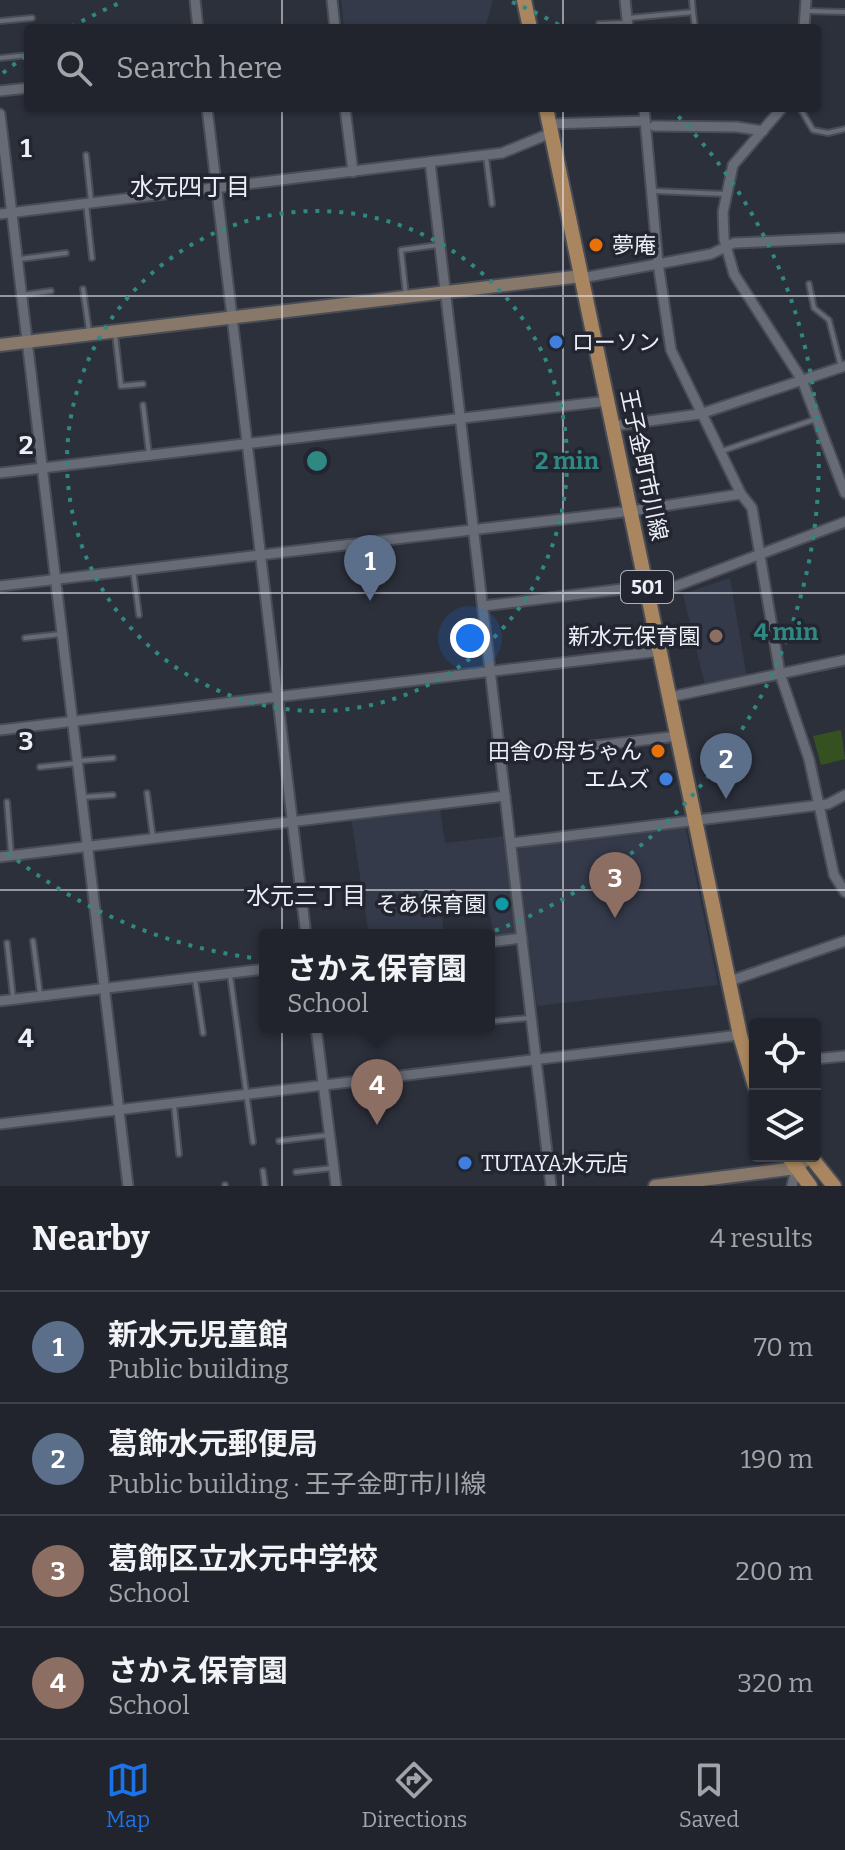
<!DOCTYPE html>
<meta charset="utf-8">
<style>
:root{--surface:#21242c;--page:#2d3038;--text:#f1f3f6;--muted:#a2a4a9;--line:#3e4148;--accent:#1a73e8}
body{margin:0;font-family:Bitter,"Noto Sans JP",serif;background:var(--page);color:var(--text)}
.controls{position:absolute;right:24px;bottom:24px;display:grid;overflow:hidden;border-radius:8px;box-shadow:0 2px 6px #0004}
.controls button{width:72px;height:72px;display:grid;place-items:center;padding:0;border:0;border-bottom:2px solid var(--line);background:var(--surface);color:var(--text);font:40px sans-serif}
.you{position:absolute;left:470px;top:638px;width:28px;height:28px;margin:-20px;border:6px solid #fff;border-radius:50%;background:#1a73e8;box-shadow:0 0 0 12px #1a73e833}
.badge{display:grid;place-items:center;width:52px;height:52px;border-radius:50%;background:var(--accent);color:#fff;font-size:26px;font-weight:700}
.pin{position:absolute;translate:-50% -66px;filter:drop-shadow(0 2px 4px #0008)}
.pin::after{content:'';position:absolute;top:42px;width:28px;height:24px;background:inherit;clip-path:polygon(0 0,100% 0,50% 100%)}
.popup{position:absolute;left:259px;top:929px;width:236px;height:104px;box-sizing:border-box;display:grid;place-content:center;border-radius:8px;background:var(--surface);filter:drop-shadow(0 2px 6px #0005);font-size:26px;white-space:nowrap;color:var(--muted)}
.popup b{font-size:30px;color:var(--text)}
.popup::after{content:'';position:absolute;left:50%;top:100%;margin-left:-16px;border:16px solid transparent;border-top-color:var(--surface)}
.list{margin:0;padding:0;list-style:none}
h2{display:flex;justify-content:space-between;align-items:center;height:104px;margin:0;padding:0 32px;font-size:34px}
h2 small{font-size:26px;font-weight:400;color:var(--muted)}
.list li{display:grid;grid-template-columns:52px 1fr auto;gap:24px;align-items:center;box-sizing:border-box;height:112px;padding:0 32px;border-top:2px solid var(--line)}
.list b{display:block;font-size:30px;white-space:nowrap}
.list p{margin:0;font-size:26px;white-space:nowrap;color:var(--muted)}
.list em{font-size:26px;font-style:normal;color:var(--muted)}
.icon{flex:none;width:44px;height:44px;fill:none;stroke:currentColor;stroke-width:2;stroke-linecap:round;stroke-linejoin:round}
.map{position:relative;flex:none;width:845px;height:1186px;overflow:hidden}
.search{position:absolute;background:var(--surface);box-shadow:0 2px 6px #0004;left:24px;right:24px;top:24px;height:88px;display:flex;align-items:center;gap:20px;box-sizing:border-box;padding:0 28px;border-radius:8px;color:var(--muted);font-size:30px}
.sheet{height:552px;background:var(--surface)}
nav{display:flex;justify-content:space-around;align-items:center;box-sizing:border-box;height:112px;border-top:2px solid var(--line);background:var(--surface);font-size:22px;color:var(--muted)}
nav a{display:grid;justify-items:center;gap:4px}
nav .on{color:var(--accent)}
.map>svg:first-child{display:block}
.built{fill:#343a4a}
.green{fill:#365120}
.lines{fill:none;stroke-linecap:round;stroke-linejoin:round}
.lane-casing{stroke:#494c55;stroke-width:8}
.street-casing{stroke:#494c55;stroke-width:13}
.secondary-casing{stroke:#494c55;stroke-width:16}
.primary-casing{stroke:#494c55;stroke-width:18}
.lane{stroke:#666b76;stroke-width:4}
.street{stroke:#666b76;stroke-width:9}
.secondary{stroke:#87786a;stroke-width:12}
.primary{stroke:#a9865f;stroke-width:14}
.grid{fill:none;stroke:#eceff6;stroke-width:2;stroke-opacity:0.55}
.ring{fill:none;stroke:#308882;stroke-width:4;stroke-dasharray:4 8}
.food-dot{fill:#e8710a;stroke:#232630;stroke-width:3}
.shop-dot{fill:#3f7fe0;stroke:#232630;stroke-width:3}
.education-dot{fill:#8d6e63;stroke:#232630;stroke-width:3}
.culture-dot{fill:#0f9aa8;stroke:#232630;stroke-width:3}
.labels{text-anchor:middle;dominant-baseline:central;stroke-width:7;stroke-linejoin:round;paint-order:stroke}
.shield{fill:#232630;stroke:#b0b3bb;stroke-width:2}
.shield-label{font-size:20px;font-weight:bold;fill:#eceff6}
.poi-label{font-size:22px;fill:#eceff6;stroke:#232630;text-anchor:end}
.street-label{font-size:22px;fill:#eceff6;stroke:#232630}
.neighbourhood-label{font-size:24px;fill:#eceff6;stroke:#232630}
.grid-label{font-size:26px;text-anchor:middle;font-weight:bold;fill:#eceff6;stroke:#232630;stroke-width:7;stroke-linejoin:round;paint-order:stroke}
.centre{fill:#308882;stroke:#232630;stroke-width:4}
.ring-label{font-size:24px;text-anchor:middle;font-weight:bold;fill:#308882;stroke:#232630;stroke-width:7;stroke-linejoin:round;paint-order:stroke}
</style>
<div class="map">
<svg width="845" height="1186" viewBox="0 0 845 1186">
<rect width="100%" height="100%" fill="#2c303b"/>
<g class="built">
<path d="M341,0H493L485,28H344Z"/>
<path d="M730,578L747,678L705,685L683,594Z"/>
<path d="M440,808L445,843L506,836L519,935L494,938L488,903L442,908L439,885L444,935H369L351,818Z"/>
<path d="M685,825L718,985L537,1006L518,851L522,846Z"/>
</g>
<path class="green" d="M841,730L845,759L821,765L813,736Z"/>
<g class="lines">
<defs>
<g id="lane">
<path d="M807,11L845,12"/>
<path d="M693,12L695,28"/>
<path d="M629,18L693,12L692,1"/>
<path d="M0,21L32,18"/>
<path d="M599,24L625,23"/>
<path d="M0,58L28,55"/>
<path d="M800,108L813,130L828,133L845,129"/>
<path d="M86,155L91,201"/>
<path d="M486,157L492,204"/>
<path d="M654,191L725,194"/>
<path d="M86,204L92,258"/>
<path d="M20,259L66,253"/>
<path d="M809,284L814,308L829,320L841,367"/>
<path d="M83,289L89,331"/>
<path d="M22,295L51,291"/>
<path d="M406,296L401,250L438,245"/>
<path d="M115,334L121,386L143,384"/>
<path d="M143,405L149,454"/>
<path d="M722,451L816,419"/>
<path d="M133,570L139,615"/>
<path d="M25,638L61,634"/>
<path d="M78,761L113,758"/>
<path d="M40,767L78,763"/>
<path d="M147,793L153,838"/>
<path d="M84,797L113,795"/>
<path d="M7,802L11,853"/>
<path d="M33,941L40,994"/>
<path d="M7,943L13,997"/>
<path d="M230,975L253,1142"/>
<path d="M195,980L203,1033"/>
<path d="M495,1021L529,1018"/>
<path d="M174,1105L179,1154"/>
<path d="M279,1141L329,1135"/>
<path d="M263,1171L265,1186"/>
<path d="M296,1172L333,1168"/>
<path d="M225,1185V1186"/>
</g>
<g id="street">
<path d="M195,0L198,28"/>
<path d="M332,0L335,28"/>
<path d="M625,0L628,28"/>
<path d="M804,28L806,0"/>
<path d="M0,91L28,88"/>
<path d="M207,108L306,935"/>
<path d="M345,108L353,172"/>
<path d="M644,108L658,263L671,350L741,494L752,508L780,674L809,759L834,875L845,892"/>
<path d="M782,108L733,165L723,212L724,239L734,274L802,380L845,493"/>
<path d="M0,114L128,1186"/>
<path d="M549,124L645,121"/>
<path d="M654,126L737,127L763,131"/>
<path d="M430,162L551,1186"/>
<path d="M0,214L502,153L551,133"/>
<path d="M582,278L711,254L734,243L845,238"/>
<path d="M613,426L700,414L845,366"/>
<path d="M0,473L607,401"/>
<path d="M0,586L631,511L741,494"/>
<path d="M650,596L845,522"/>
<path d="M483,606L647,586"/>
<path d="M670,697L845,660"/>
<path d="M0,730L661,651"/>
<path d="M501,757L678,736"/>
<path d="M511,843L828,804L845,795"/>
<path d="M0,857L505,796"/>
<path d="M489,942L522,938"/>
<path d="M730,981L845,941"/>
<path d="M0,1001L265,969"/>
<path d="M316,1027L336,1186"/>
<path d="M815,1059L845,1056"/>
<path d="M0,1124L740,1035"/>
<path d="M792,1186L796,1168"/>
</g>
<g id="secondary">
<path d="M0,345L582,276"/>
<path d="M655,1186L796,1168L810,1156"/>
</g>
<g id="primary">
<path d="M524,0L530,28"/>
<path d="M546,108L740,1035L755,1086"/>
<path d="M788,1156L810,1186"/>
<path d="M810,1156L834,1186"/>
</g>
</defs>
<use href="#lane" class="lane-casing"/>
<use href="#street" class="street-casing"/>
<use href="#secondary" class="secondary-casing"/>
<use href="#primary" class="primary-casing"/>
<use href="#lane" class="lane"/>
<use href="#street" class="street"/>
<use href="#secondary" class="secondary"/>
<use href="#primary" class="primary"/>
</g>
<path class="grid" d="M282,0V28M563,0V28M282,108V1186M563,108V1186M0,296H845M0,593H845M0,890H845"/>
<g class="ring">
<circle cx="317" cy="461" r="250"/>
<path d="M3 73A499 499 0 0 1 27 55M71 27A499 499 0 0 1 122 2M512 2A499 499 0 0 1 563 27M670 108A499 499 0 0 1 3 849"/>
</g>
<g class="food-dot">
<circle cx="596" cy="245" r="8"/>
<circle cx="658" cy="751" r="8"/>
</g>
<g class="shop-dot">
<circle cx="556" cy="342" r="8"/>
<circle cx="666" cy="779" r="8"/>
<circle cx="465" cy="1163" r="8"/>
</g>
<circle class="education-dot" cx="716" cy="636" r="8"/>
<circle class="culture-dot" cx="502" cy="904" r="8"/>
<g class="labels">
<rect class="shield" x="621" y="571" width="52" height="32" rx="6"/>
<g class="shield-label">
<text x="647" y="587">501</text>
</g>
<g class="poi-label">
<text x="612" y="245" text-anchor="start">夢庵</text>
<text x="572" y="342" text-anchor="start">ローソン</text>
<text x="700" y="636">新水元保育園</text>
<text x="642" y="751">田舎の母ちゃん</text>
<text x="650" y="779">エムズ</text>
<text x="486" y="904">そあ保育園</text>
<text x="481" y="1163" text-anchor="start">TUTAYA水元店</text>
</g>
<g class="street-label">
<text transform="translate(644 465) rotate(78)">王子金町市川線</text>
</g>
<g class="neighbourhood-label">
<text x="190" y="187">水元四丁目</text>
<text x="306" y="896">水元三丁目</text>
</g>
</g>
<g class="grid-label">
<text x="26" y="157">1</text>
<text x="26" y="454">2</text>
<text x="26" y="750">3</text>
<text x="26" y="1047">4</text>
</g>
<circle cx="317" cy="461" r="12" class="centre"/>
<g class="ring-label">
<text x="567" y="469">2 min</text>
<text x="786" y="640">4 min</text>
</g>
</svg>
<div class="controls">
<button><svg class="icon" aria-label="locate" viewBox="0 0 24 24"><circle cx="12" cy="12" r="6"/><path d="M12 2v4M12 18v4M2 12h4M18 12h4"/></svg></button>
<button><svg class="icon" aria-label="layers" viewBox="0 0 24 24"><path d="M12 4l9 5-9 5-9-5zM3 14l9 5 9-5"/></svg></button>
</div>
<div class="you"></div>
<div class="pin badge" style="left:370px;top:601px;background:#5c6f8a">1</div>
<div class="pin badge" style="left:726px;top:799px;background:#5c6f8a">2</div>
<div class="pin badge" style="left:615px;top:918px;background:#8d6e63">3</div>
<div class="pin badge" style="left:377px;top:1125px;background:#8d6e63">4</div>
<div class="popup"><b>さかえ保育園</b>School</div>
<div class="search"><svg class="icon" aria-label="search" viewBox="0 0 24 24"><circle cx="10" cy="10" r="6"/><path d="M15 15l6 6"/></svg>Search here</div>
</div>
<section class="sheet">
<h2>Nearby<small>4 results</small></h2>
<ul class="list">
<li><span class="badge" style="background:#5c6f8a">1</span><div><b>新水元児童館</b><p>Public building</p></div><em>70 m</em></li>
<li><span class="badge" style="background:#5c6f8a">2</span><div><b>葛飾水元郵便局</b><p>Public building · 王子金町市川線</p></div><em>190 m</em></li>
<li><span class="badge" style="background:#8d6e63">3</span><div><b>葛飾区立水元中学校</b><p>School</p></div><em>200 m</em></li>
<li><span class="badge" style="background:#8d6e63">4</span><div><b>さかえ保育園</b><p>School</p></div><em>320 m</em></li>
</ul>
</section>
<nav>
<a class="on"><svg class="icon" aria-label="map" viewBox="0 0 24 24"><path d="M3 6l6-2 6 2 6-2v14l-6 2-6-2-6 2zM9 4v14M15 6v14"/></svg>Map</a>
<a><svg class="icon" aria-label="directions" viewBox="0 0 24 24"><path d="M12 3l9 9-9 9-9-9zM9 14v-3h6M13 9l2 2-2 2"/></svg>Directions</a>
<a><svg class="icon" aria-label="saved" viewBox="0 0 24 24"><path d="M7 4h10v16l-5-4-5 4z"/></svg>Saved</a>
</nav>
